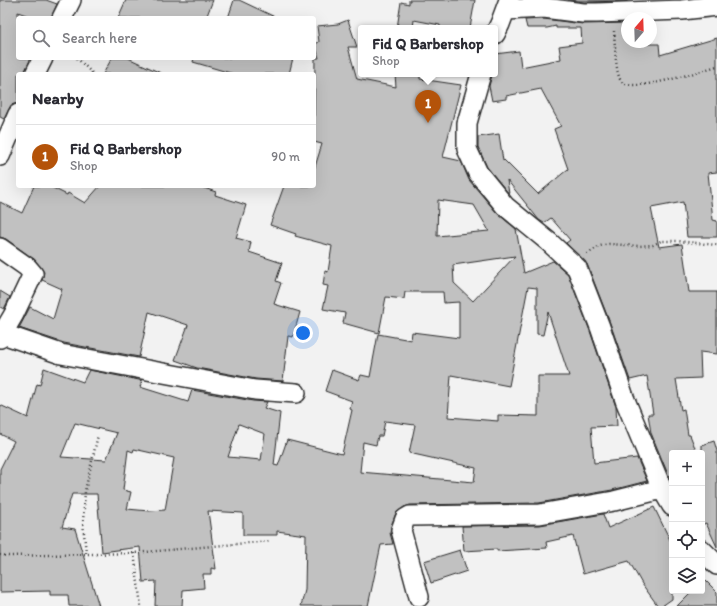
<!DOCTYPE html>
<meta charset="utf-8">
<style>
:root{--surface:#fff;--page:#f7f7f7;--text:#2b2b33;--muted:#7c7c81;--line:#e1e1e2;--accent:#b45309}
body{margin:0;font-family:Itim,sans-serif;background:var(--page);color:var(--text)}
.controls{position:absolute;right:12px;bottom:12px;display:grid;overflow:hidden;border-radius:4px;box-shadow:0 4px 16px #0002}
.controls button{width:36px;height:36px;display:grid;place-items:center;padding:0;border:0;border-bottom:1px solid var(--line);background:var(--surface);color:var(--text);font:20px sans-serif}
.compass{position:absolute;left:621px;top:12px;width:36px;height:36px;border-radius:50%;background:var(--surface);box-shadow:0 4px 16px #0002;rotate:19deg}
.you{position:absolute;left:303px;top:333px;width:14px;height:14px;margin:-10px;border:3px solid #fff;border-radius:50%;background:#1a73e8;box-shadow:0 0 0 6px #1a73e833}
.badge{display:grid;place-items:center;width:26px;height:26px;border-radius:50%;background:var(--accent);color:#fff;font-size:13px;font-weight:700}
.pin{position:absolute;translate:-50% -33px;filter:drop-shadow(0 1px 2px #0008)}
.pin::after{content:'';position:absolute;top:21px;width:14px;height:12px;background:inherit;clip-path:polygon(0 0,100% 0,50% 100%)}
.popup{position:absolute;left:358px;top:25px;width:140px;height:52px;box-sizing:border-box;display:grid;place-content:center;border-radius:4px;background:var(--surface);filter:drop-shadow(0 1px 3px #0005);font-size:13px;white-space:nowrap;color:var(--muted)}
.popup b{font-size:15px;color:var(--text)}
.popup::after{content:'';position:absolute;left:50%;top:100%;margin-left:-8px;border:8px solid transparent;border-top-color:var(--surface)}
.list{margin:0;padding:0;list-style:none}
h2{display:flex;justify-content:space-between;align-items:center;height:52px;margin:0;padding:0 16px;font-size:17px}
h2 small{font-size:13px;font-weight:400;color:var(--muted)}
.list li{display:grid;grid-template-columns:26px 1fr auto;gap:12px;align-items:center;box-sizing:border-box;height:64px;padding:0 16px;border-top:1px solid var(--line)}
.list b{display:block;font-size:15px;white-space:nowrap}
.list p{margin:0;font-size:13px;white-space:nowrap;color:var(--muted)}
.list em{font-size:13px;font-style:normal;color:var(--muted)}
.icon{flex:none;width:22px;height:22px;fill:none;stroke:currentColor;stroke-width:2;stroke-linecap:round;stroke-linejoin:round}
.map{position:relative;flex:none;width:717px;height:606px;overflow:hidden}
.search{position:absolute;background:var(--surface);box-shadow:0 4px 16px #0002;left:16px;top:16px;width:300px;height:44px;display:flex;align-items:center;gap:10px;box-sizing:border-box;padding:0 14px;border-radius:4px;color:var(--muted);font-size:15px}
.panel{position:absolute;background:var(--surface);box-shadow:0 4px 16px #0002;left:16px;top:72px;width:300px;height:116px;border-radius:4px}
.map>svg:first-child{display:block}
.building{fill:#c1c1c1;stroke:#2b2b2b;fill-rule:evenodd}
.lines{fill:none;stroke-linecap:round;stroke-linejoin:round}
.minor-casing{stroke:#2b2b2b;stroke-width:22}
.path{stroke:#2b2b2b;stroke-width:2.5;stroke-dasharray:1 3;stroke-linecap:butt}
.minor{stroke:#fff;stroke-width:19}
</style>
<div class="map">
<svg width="717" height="606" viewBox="0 0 717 606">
<rect width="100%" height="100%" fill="#f2f2f2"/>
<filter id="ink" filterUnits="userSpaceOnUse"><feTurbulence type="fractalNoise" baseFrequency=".025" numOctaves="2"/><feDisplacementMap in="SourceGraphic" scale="8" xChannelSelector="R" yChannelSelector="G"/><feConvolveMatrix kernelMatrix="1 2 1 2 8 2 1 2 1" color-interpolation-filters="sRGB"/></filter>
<g filter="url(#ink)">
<g class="building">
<path d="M0,0H46L57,4L51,18H34L18,12V58H31L24,74H18V103L11,105L4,119L0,117Z"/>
<path d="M126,0H213L206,18H118Z"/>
<path d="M234,0H239L277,18H228Z"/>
<path d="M409,0H475L470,28H440V25L414,20L413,28H397L401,2L409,4Z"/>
<path d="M568,0H627V1L584,2Z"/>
<path d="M544,19L583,24L627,23V42H645V44H659L660,55L717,38V172L708,173L713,220L717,221V237H687L683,202L651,208L659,247L682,244L689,292H717V354L700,352L701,378L676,379L681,410L684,409L688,435H690L697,453H672V484L651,433L648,414H653L647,376L630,380L610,323L587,264L566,243L570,240L551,218L544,223L539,220L507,180L509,194L487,167L478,147V137L499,134L503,161L504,160L538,194L568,169L554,129L561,126L541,89L506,96V99L492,101L489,86L492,75L495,74V54L519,51L521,67L561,59L559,46L582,43L581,28H556V26L547,28H527L525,20Z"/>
<path d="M348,20L357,47H348L357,79L396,87L395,74H420V79L461,85L443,157L461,161L469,180L497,213L516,229L524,273L553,261L568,274L590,331L616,407L617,426L591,427L594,463L637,458L647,481L612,490L539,503L410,505L404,507L396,513L391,526L390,533L393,544L381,545L368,606H301L305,590L306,535L277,531V535H243V513L208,511L216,569L211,568V574H203L204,588L183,590L182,606H155L156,581L143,582L140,547L102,552L97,494H72L62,527L75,529L99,606H69L68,595H50V591L0,592V469L14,441L0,434V405L28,418L37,384L40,385L44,368L83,382L89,370L139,380L142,381L140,387L188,402L192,390L253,401L267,402L264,408L280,413L274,465L278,466L287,440L342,454L352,410L350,409L352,401L325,391L332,370L359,380L361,375L370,377L378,334L411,340L412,332L459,338V302L444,303L443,292H405L404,299L386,297L379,333L343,323L345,313L323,309L328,286L323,285L325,271L328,272L332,246L295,236L296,234L270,225L284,186H314V170L322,144L314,142L315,58H319L315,44L319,42L317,26L338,24ZM438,200L474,205L489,231L437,236ZM515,256L473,301L454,283L453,265ZM528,287L537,288V334L543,335L548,312L569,376H538V416L498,415V421L448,417L451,375L509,386ZM385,421L415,425L409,453L476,468L474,482L360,472L363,442L376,445L378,436H382ZM75,423L117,433L106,460L61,457ZM239,424L265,434L261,460L228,457ZM134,449L174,458L165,510L149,511L127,509L131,492L123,490L128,450L133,452Z"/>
<path d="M112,58H128L163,74H103Z"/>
<path d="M194,58H293L289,74H234L193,62Z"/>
<path d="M34,186H49L67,195L68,193L85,203L100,186H198L216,192L215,195L246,205L236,238L251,242L249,252L282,263L276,281L281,283L274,304L300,312L293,337L288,336L283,381L256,379L197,368L175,360L188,325L149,312L139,357L64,343L19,328L30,307L53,319L62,289L42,280L44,272L35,260L6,239L0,237V202L22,213Z"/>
<path d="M0,291L10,297L4,309L0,307Z"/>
<path d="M714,441L717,451V547L706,523L702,525V484L706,483H702V445Z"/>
<path d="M654,507L672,544V599L662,606H658L642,584L629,561L583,574L573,536L546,542L547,548L497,551V549L464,551L462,526L540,525L603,514L608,528Z"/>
<path d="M460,550L467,571L431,583L424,561Z"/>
<path d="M702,577L717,592V606H677L692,591H702Z"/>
</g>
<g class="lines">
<defs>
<g id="minor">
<path d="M506,10L544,8L583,13H597L682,10L717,6"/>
<path d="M62,18L71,0"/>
<path d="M495,34L500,24L509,0"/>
<path d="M35,74L43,58"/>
<path d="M481,74L467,123V149L478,173L505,206L549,242L577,268L600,327L625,400L662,489L672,506"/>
<path d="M0,156L18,114"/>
<path d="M0,248L27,267L33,274L14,314L0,338"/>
<path d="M3,334L61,354L255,390L296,393"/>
<path d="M702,550L717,565"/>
<path d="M419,597L401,530L405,519L410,516L540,514L614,501L662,489"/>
</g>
</defs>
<use href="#minor" class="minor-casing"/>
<g class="path">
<path d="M614,31C615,41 615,76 622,82C634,93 701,71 717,66"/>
<path d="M77,58L93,74"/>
<path d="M587,254L600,246L609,244L639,246L653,245L661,241H677L717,245"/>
<path d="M86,553L83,523L85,491L98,435"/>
<path d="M134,553L141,606"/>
<path d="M0,555L8,556L134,553L270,541"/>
</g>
<use href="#minor" class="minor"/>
</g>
</g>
</svg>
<div class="controls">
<button>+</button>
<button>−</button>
<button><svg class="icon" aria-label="locate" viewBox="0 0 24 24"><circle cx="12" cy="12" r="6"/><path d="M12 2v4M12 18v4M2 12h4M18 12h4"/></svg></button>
<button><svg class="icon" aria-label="layers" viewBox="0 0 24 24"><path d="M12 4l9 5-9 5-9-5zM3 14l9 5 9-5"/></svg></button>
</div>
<svg class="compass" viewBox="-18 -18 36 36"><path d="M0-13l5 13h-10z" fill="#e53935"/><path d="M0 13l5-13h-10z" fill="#7c7c81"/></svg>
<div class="you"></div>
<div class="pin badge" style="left:428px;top:123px">1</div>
<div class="popup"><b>Fid Q Barbershop</b>Shop</div>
<div class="search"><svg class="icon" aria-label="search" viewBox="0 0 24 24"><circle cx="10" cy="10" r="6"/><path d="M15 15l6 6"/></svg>Search here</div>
<section class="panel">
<h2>Nearby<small></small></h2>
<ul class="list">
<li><span class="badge">1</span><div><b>Fid Q Barbershop</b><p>Shop</p></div><em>90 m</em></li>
</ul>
</section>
</div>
